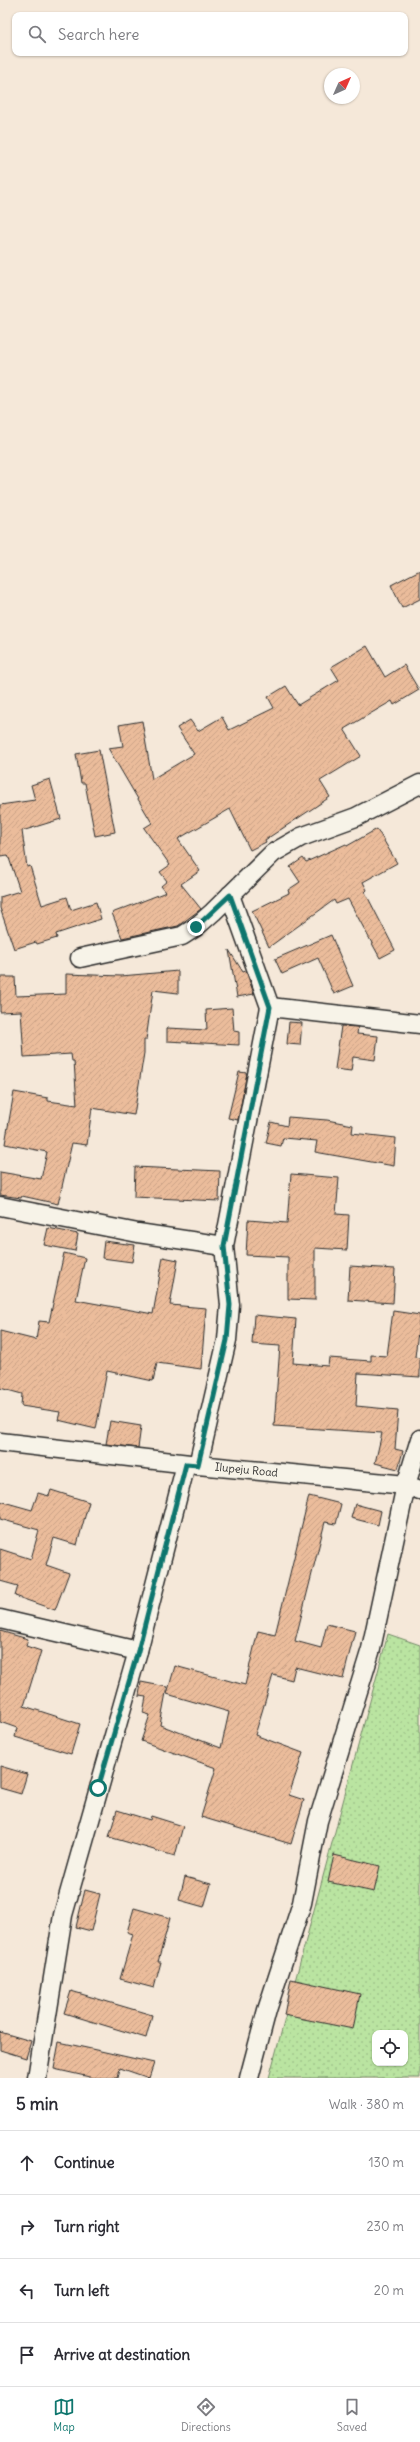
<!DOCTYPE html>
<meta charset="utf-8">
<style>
:root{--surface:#fff;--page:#f7f7f7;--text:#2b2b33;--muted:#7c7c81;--line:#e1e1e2;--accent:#0f766e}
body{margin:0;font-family:Delius,sans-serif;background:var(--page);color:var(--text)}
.controls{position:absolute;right:12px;bottom:12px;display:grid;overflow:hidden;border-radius:8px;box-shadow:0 1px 3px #0004}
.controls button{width:36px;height:36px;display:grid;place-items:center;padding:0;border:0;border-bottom:1px solid var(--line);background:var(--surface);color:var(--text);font:20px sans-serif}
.compass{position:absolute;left:324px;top:68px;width:36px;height:36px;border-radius:50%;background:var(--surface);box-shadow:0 1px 3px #0004;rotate:45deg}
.stop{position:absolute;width:12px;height:12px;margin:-9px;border:3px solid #0f766e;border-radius:50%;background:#fff}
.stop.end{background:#0f766e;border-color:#fff;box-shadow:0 1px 4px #0008}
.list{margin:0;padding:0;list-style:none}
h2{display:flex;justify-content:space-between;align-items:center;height:52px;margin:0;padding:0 16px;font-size:17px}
h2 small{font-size:13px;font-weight:400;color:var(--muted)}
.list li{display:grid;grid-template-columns:26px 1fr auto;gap:12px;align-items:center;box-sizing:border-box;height:64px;padding:0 16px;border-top:1px solid var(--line)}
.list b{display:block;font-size:15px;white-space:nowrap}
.list em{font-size:13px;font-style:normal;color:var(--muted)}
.icon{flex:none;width:22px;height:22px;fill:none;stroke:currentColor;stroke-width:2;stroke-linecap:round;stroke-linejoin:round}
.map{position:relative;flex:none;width:420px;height:2078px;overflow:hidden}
.search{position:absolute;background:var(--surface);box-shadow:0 1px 3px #0004;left:12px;right:12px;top:12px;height:44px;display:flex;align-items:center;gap:10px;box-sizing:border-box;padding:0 14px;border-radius:8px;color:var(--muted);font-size:15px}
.sheet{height:308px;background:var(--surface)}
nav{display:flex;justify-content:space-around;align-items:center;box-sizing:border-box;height:56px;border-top:1px solid var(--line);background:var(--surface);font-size:11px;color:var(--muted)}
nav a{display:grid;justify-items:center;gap:2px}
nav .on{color:var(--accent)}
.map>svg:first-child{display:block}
.grass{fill:url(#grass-dots);stroke:#728866;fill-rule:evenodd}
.building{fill:url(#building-hatch);stroke:#2b2b2b}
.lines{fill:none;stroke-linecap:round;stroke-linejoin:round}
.street-casing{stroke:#2b2b2b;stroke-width:21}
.street{stroke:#f7f3e8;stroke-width:18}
.route{stroke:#0f766e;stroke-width:5}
.labels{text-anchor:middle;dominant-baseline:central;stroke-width:4;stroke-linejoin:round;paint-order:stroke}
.street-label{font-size:11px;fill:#2b2b2b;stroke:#f7f3e8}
</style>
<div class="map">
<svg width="420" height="2078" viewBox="0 0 420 2078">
<defs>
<pattern id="grass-dots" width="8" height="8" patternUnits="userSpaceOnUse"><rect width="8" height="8" fill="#bae4a1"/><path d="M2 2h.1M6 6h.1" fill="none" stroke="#a0c48b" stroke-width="1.8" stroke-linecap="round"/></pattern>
<pattern id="building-hatch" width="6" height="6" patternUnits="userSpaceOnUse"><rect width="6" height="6" fill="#ebbc9b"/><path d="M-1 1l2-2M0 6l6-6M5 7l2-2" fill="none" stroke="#caa286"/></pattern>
</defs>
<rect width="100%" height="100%" fill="#f5e8d9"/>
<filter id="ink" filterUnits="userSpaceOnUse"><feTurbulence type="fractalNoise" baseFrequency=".025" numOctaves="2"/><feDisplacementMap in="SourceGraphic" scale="8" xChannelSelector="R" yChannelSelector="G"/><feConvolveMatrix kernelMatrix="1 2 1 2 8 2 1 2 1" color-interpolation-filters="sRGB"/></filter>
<g filter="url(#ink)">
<path class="grass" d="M388,1634L420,1645V2078H269ZM375,2033H405V2063H375Z"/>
<g class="building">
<path d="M420,570V599L402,608L391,585Z"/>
<path d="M367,646L385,677L404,665L419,690L394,705L392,701L344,729L361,756L320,781L330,797L265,840L266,842L250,850L230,809L178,839L200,871L181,884L201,909L178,926L122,938L112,913L166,892L161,886L167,881L160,872L170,865L144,828L152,823L108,748L123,746L119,725L142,721L152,779L194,754L177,728L190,720L198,731L222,717L229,730L274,708L268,697L286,686L298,705L339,680L331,667Z"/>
<path d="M99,750L115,832L95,836L85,783H81L76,754Z"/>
<path d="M50,779L61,819L22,831L27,867L30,866L42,905L67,897L71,910L96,902L101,919L56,934L57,938L37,944L36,942L14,949L0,908V897L20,891L8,855L0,856V805L35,800L31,785Z"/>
<path d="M377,829L397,863L363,882L367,890L365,892L395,950L380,958L348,899L336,904L334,900L269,947L252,911L289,893L288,890L300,882L290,867L303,858L306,862L346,844L347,846Z"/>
<path d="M331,935L353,986L334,994L318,958L282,974L275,959Z"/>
<path d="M229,950L243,972L246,971L254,994L237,997Z"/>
<path d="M178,971V993L153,990L146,1040H144V1053L134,1115L92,1108L87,1145L72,1143L58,1204L22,1196L21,1198L0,1195V1172L41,1179L47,1152L5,1144L14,1092L48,1098V1101L77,1105L74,1061H72L71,1054L24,1057L21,1011L0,1012V977H15L16,996L66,994V974L121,976Z"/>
<path d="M232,1008L234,1031L239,1032V1045L167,1041V1028L207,1030L206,1010Z"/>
<path d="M289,1022L302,1023L300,1045L287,1044Z"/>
<path d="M341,1026L358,1027L357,1034L378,1036L375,1060L353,1057L351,1071L335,1069Z"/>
<path d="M239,1072L247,1073L238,1120L228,1118Z"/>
<path d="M288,1117L327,1120L353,1125L352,1133L396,1138L394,1166L315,1152L317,1141L283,1138L281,1146L266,1143L271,1122L287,1126Z"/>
<path d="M135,1167L220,1171L219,1201L134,1197Z"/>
<path d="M291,1174L339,1178L336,1214L349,1215L347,1250L315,1248V1300L288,1299V1257L246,1255L248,1220L287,1223Z"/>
<path d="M48,1228L78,1234L75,1251L44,1245Z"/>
<path d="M104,1241L135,1245L132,1262L102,1258Z"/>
<path d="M64,1253L85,1258L76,1300L153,1314L163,1257L178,1260L170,1305L206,1308L201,1369L157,1363L153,1381L107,1371L96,1429L58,1420L60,1412L21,1406L22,1394L0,1388V1331L36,1340L39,1321L49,1322Z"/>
<path d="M350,1266L395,1269L393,1303L348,1300Z"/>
<path d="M393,1311L420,1315L415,1357L420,1358V1377L358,1373L356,1406L398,1410L395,1449L403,1451L398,1469L375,1463L382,1433L274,1426L280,1346L252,1344L254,1315L296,1319L293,1363L328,1366L329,1358L371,1361V1355L387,1356Z"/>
<path d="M110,1421L141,1426L138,1448L106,1444Z"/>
<path d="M51,1490L89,1502L77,1545L54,1538L46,1565L69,1573L55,1610L15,1596L18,1586L0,1581V1549L31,1559L39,1530L0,1519V1501L32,1510L38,1493L49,1496Z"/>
<path d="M309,1496L341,1504L336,1524L325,1522L295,1641L321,1648L327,1624L355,1631L343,1679L295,1667L292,1680L273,1675L255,1735L303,1753L289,1795L304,1800L291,1844L201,1817L216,1768L141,1741L150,1715L143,1713L146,1697L139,1696L141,1682L167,1687L160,1725L221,1748L229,1712L167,1694L175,1666L245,1685L258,1631L275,1635Z"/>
<path d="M355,1504L381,1511L378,1525L351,1518Z"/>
<path d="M0,1631L28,1639L26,1646L41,1651L24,1706L80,1724L71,1754L15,1737L17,1728L0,1722Z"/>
<path d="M0,1766L27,1774L21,1794L0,1788Z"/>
<path d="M117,1810L150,1820L151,1816L183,1826L175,1856L109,1837Z"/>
<path d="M334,1855L380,1866L374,1892L328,1882Z"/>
<path d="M185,1877L211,1884L204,1907L179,1900Z"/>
<path d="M85,1890L100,1894L91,1931L76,1927Z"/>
<path d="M134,1908L170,1918L158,1962H161L154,1988L120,1979L133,1934L127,1932Z"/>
<path d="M291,1979L360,1994L353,2029L284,2015Z"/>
<path d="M71,1991L152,2015L146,2038L64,2013Z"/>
<path d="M0,2032L31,2041L26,2058L0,2050Z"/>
<path d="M59,2042L96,2050L154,2063L149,2078L120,2068L118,2078H94L54,2069Z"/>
</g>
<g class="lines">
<defs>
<g id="street">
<path d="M80,958L182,936L196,927L213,912L273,853L301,837L356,817L420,784"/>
<path d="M270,1007L420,1024"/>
<path d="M0,1206L138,1233L224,1246"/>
<path id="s1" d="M0,1442L198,1465L406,1485L420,1490"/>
<path d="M198,1465L227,1340L230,1305L224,1246L270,1007L230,895"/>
<path d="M0,1619L138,1651"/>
<path d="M37,2078L63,1915L138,1651L186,1464"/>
<path d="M249,2078L267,2010L302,1903L318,1821L371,1649L406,1485L420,1439"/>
</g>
</defs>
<use href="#street" class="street-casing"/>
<use href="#street" class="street"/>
</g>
</g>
<g class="lines" filter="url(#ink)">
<path class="route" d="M98,1788L138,1651L186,1464L198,1465L227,1340L230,1305L224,1246L270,1007L230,895L196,927"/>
</g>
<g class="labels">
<g class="street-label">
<text stroke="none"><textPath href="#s1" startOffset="248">Ilupeju Road</textPath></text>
</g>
</g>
</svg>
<div class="controls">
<button><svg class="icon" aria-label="locate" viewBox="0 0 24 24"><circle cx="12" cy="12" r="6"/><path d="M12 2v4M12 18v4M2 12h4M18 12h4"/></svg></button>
</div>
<svg class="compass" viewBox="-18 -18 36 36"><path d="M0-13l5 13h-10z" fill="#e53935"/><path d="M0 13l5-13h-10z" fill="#7c7c81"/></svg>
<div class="stop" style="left:98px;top:1788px"></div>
<div class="stop end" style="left:196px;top:927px"></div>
<div class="search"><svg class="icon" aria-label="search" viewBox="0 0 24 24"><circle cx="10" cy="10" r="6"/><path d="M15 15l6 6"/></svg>Search here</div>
</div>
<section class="sheet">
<h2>5 min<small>Walk · 380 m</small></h2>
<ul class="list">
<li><svg class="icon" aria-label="ahead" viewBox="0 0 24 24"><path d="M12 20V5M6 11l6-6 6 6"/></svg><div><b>Continue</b></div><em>130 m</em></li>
<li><svg class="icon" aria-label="right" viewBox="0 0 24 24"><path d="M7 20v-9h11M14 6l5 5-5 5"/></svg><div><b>Turn right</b></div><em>230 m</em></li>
<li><svg class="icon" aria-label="left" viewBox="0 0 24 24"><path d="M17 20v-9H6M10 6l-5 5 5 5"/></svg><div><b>Turn left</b></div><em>20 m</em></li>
<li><svg class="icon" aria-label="arrive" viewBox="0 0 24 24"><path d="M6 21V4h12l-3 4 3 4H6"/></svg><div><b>Arrive at destination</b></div></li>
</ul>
</section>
<nav>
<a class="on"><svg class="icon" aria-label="map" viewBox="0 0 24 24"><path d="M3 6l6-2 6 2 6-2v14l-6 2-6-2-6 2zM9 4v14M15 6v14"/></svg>Map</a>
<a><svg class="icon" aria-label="directions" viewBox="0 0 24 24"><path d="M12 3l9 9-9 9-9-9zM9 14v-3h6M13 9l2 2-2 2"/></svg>Directions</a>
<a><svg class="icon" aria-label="saved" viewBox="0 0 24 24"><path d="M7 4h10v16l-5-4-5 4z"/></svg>Saved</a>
</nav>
